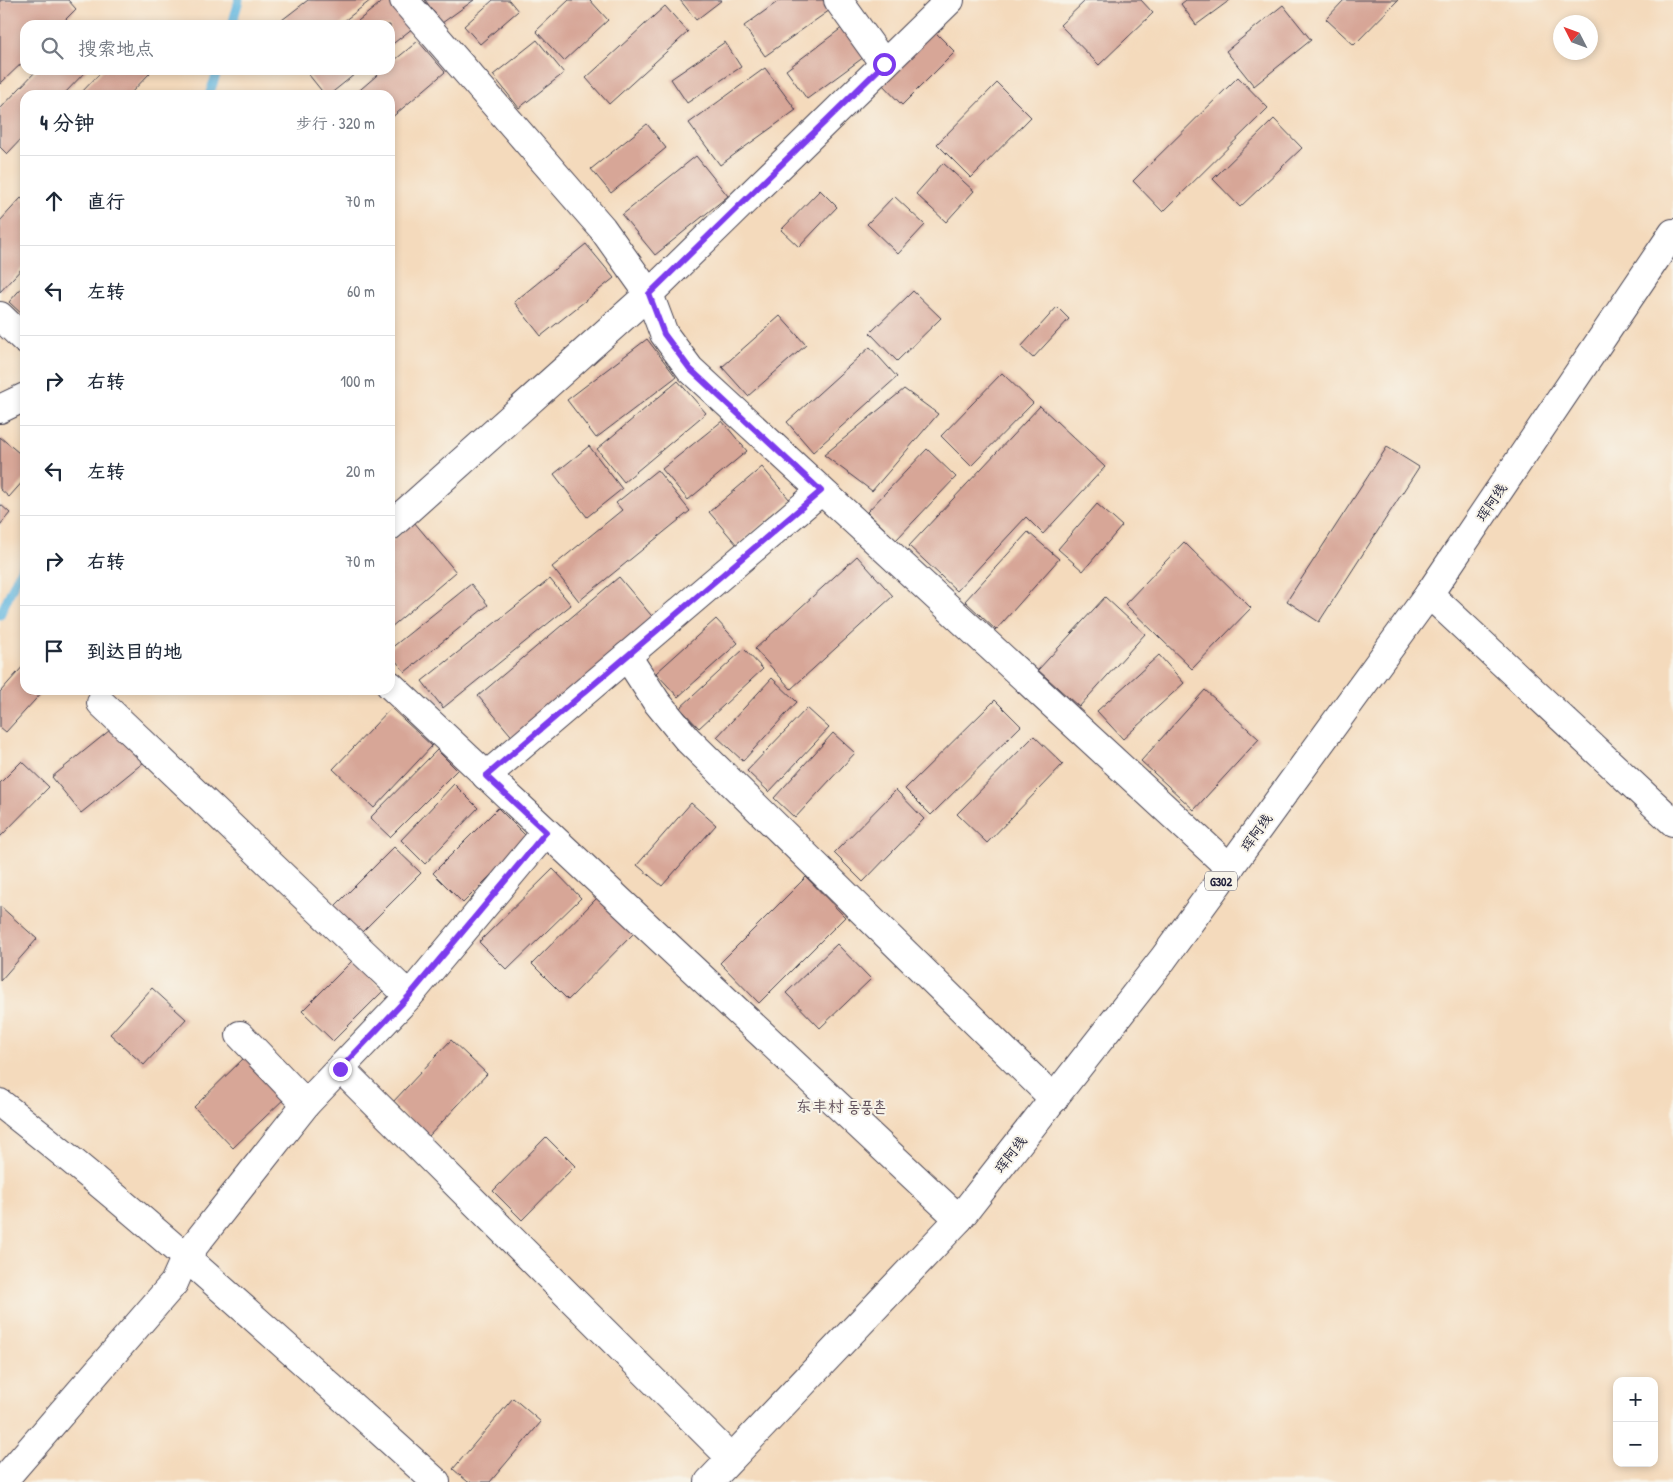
<!DOCTYPE html>
<html lang="zh">
<meta charset="utf-8">
<style>
:root{--surface:#fff;--page:#f2f2f3;--text:#1f2937;--muted:#747a83;--line:#e0e1e3}
body{margin:0;font-family:"Patrick Hand","LXGW WenKai TC","Poor Story",sans-serif;background:var(--page);color:var(--text)}
.controls{position:absolute;right:15px;bottom:15px;display:grid;overflow:hidden;border-radius:10px;box-shadow:0 2px 8px #0003}
.controls button{width:45px;height:45px;display:grid;place-items:center;padding:0;border:0;border-bottom:1px solid var(--line);background:var(--surface);color:var(--text);font:25px sans-serif}
.compass{position:absolute;left:1553px;top:15px;width:45px;height:45px;border-radius:50%;background:var(--surface);box-shadow:0 2px 8px #0003;rotate:312deg}
.stop{position:absolute;width:15px;height:15px;margin:-11px;border:4px solid #7c3aed;border-radius:50%;background:#fff}
.stop.end{background:#7c3aed;border-color:#fff;box-shadow:0 1px 5px #0008}
.list{margin:0;padding:0;list-style:none}
h2{display:flex;justify-content:space-between;align-items:center;height:65px;margin:0;padding:0 20px;font-size:21px}
h2 small{font-size:16px;font-weight:400;color:var(--muted)}
.list li{display:grid;grid-template-columns:32px 1fr auto;gap:15px;align-items:center;box-sizing:border-box;height:90px;padding:0 20px;border-top:1px solid var(--line)}
.list b{display:block;font-size:19px;white-space:nowrap}
.list em{font-size:16px;font-style:normal;color:var(--muted)}
.icon{flex:none;width:28px;height:28px;fill:none;stroke:currentColor;stroke-width:2;stroke-linecap:round;stroke-linejoin:round}
.map{position:relative;flex:none;width:1673px;height:1482px;overflow:hidden}
.search{position:absolute;background:var(--surface);box-shadow:0 2px 8px #0003;left:20px;top:20px;width:375px;height:55px;display:flex;align-items:center;gap:12px;box-sizing:border-box;padding:0 18px;border-radius:15px;color:var(--muted);font-size:19px}
.panel{position:absolute;background:var(--surface);box-shadow:0 2px 8px #0003;left:20px;top:90px;width:375px;height:605px;border-radius:15px}
.map>svg:first-child{display:block}
.lines{fill:none;stroke-linecap:round;stroke-linejoin:round}
.stream{stroke:#64b7e0;stroke-width:9}
.building{fill:#d7a697}
.minor-casing{stroke:#423e4e;stroke-width:30}
.highway-casing{stroke:#423e4e;stroke-width:30}
.minor{stroke:#fff;stroke-width:28}
.highway{stroke:#fff;stroke-width:28}
.route{stroke:#7c3aed;stroke-width:6}
.labels{text-anchor:middle;dominant-baseline:central;stroke-width:4;stroke-linejoin:round;paint-order:stroke}
.shield{fill:#f7f3e8;stroke:#62616f;stroke-width:1}
.shield-label{font-size:12px;font-weight:bold;fill:#22223b}
.street-label{font-size:14px;fill:#22223b;stroke:#f7f3e8}
.quarter-label{font-size:16px;fill:#61505b;stroke:#f7f3e8}
</style>
<div class="map">
<svg width="1673" height="1482" viewBox="0 0 1673 1482">
<rect width="100%" height="100%" fill="#f7f3e8"/>
<filter id="ink" filterUnits="userSpaceOnUse"><feTurbulence type="fractalNoise" baseFrequency=".02" numOctaves="2"/><feDisplacementMap in="SourceGraphic" scale="10" xChannelSelector="R" yChannelSelector="G"/><feConvolveMatrix kernelMatrix="1 2 1 2 8 2 1 2 1" color-interpolation-filters="sRGB"/></filter>
<filter id="wash" filterUnits="userSpaceOnUse"><feTurbulence type="fractalNoise" baseFrequency=".0096" numOctaves="4" result="noise"/><feDisplacementMap in="SourceGraphic" scale="20" xChannelSelector="R" yChannelSelector="G"/><feGaussianBlur stdDeviation="1.12" result="paint"/><feColorMatrix in="noise" values="0 0 0 0 0 0 0 0 0 0 0 0 0 0 0 0 0 1.4 0 .05"/><feComposite in="paint" operator="in"/></filter>
<g filter="url(#wash)">
<rect width="100%" height="100%" fill="#f4dabc"/>
<g class="lines">
<g class="stream">
<path d="M232,25L239,0"/>
<path d="M209,95L218,70"/>
<path d="M0,615L25,560"/>
</g>
</g>
<g id="blocks">
<g class="building">
<path d="M0,0H68L76,9L60,25H25V60L0,84Z"/>
<path d="M308,0H371L339,25H286L282,20Z"/>
<path d="M384,0H391L413,28L390,46V25H353Z"/>
<path d="M425,0H474L442,23Z"/>
<path d="M493,0H509L518,11L480,44L464,26Z"/>
<path d="M569,0H590L608,20L564,61L536,31Z"/>
<path d="M680,0H722L696,20Z"/>
<path d="M780,0H823L830,10L765,56L744,26Z"/>
<path d="M1086,0H1141L1153,13L1099,65L1060,25Z"/>
<path d="M1186,0H1230L1196,25L1181,4Z"/>
<path d="M1344,0H1398L1354,45L1326,19Z"/>
<path d="M1283,5L1311,40L1254,86L1226,51Z"/>
<path d="M665,6L688,32L609,104L586,78Z"/>
<path d="M843,27L864,57L807,99L786,70Z"/>
<path d="M933,30L955,52L902,105L880,82Z"/>
<path d="M537,40L564,73L519,108L493,75Z"/>
<path d="M418,41L445,72L390,119V95H354L383,70H390V64Z"/>
<path d="M725,42L741,67L687,103L671,79Z"/>
<path d="M765,68L796,110L720,165L689,123Z"/>
<path d="M37,70H87L63,95H25V135L7,154L0,147V109Z"/>
<path d="M103,70H147L150,73L129,95H79Z"/>
<path d="M305,70H360L329,95H325Z"/>
<path d="M1238,77L1268,108L1163,212L1133,181Z"/>
<path d="M997,83L1031,117L971,178L937,144Z"/>
<path d="M1274,119L1302,148L1240,207L1213,179Z"/>
<path d="M647,124L666,148L611,193L591,169Z"/>
<path d="M696,156L728,196L655,255L622,215Z"/>
<path d="M943,163L974,191L946,222L916,194Z"/>
<path d="M820,190L837,207L799,247L781,230Z"/>
<path d="M894,196L925,225L898,254L867,224Z"/>
<path d="M21,198L25,201V265L0,292V221Z"/>
<path d="M586,244L614,278L541,336L514,302Z"/>
<path d="M25,284V317L9,302Z"/>
<path d="M913,291L941,318L897,361L870,333Z"/>
<path d="M1057,307L1069,319L1033,358L1021,347Z"/>
<path d="M780,316L806,345L748,396L722,367Z"/>
<path d="M647,339L676,377L596,438L567,400Z"/>
<path d="M870,347L897,377L813,452L787,422Z"/>
<path d="M1002,373L1033,403L971,466L941,436Z"/>
<path d="M678,381L706,413L624,482L597,449Z"/>
<path d="M904,389L938,414L872,491L824,455Z"/>
<path d="M1040,406L1105,467L1043,534L1026,517L957,591L909,546Z"/>
<path d="M722,421L747,451L688,500L662,469Z"/>
<path d="M0,437L25,458V479L9,497L0,489Z"/>
<path d="M589,446L622,489L587,517L554,474Z"/>
<path d="M1387,447L1419,467L1319,622L1287,601Z"/>
<path d="M927,449L956,477L896,540L867,512Z"/>
<path d="M762,467L790,500L737,545L709,512Z"/>
<path d="M657,470L690,511L579,601L552,567L622,510L616,503Z"/>
<path d="M0,504L10,513L0,525Z"/>
<path d="M1097,504L1122,526L1083,571L1058,549Z"/>
<path d="M414,522L456,572L390,628V543Z"/>
<path d="M1028,532L1059,559L996,630L965,601Z"/>
<path d="M1184,542L1251,608L1192,669L1125,604Z"/>
<path d="M857,556L893,596L791,689L755,649Z"/>
<path d="M619,577L656,621L515,740L478,696Z"/>
<path d="M550,579L571,605L443,708L422,681Z"/>
<path d="M471,584L488,605L405,672L390,654V649Z"/>
<path d="M1105,597L1145,634L1079,707L1038,670Z"/>
<path d="M716,619L738,643L678,697L656,673Z"/>
<path d="M744,649L763,669L699,728L680,708Z"/>
<path d="M1159,655L1184,683L1123,739L1097,711Z"/>
<path d="M25,664V690H44L6,732L0,727V692Z"/>
<path d="M772,678L797,702L743,761L717,737Z"/>
<path d="M1205,690L1259,739L1194,810L1141,761Z"/>
<path d="M995,700L1021,726L931,815L905,789Z"/>
<path d="M391,708L432,746L374,808L333,769Z"/>
<path d="M807,708L829,728L769,792L747,771Z"/>
<path d="M115,726L144,762L81,813L52,777Z"/>
<path d="M833,733L855,753L795,818L774,798Z"/>
<path d="M1034,736L1063,764L987,843L957,814Z"/>
<path d="M437,750L457,770L390,837L370,818Z"/>
<path d="M22,761L49,787L0,837V783Z"/>
<path d="M454,784L478,808L425,864L401,840Z"/>
<path d="M896,790L924,819L863,882L834,853Z"/>
<path d="M691,803L716,825L662,886L637,865Z"/>
<path d="M498,808L528,838L463,903L433,873Z"/>
<path d="M394,847L421,873L358,936L331,910Z"/>
<path d="M553,869L581,898L507,970L479,942Z"/>
<path d="M806,877L845,917L759,1003L720,963Z"/>
<path d="M599,896L635,932L568,1000L532,964Z"/>
<path d="M0,906L37,939L0,981Z"/>
<path d="M837,944L871,979L820,1028L786,993Z"/>
<path d="M352,961L383,991L333,1041L302,1011Z"/>
<path d="M152,988L186,1019L144,1065L110,1034Z"/>
<path d="M451,1040L487,1074L428,1137L392,1103Z"/>
<path d="M249,1053L289,1094L233,1148L194,1107Z"/>
<path d="M546,1137L575,1166L522,1220L493,1191Z"/>
<path d="M513,1398L541,1422L490,1482H468L453,1469Z"/>
</g>
</g>
</g>
<g filter="url(#ink)">
<use href="#blocks" fill-opacity="0" stroke="#423e4e" stroke-width="1"/>
<g class="lines">
<defs>
<g id="minor">
<path d="M404,0L602,228L649,294L664,334L690,369L1230,868"/>
<path d="M838,0L884,64"/>
<path d="M0,316L25,340"/>
<path d="M0,409L25,397"/>
<path d="M390,526L649,294L950,0"/>
<path d="M1429,594L1673,822"/>
<path d="M627,656L656,701L687,739L1054,1099"/>
<path d="M390,685L959,1219"/>
<path d="M101,703L409,996"/>
<path d="M486,776L821,491"/>
<path d="M240,1035L306,1104"/>
<path d="M341,1069L731,1458"/>
<path d="M0,1103C152,1222 293,1353 436,1482"/>
<path d="M2,1482L174,1283L186,1256L306,1104L409,996L546,832"/>
</g>
<path id="highway" d="M709,1482L959,1219L1163,959L1429,594L1673,233"/>
</defs>
<use href="#minor" class="minor-casing"/>
<use href="#highway" class="highway-casing"/>
<use href="#minor" class="minor"/>
<use href="#highway" class="highway"/>
</g>
</g>
<g class="lines" filter="url(#ink)">
<path class="route" d="M340,1069L409,996L546,832L486,776L821,491L690,369L664,334L649,294L884,64"/>
</g>
<g class="labels">
<rect class="shield" x="1205" y="871.5" width="32" height="19" rx="4"/>
<g class="shield-label">
<text x="1221" y="881">G302</text>
</g>
<g class="street-label">
<text transform="translate(1491 502) rotate(-56)">珲阿线</text>
<text transform="translate(1256 832) rotate(-54)">珲阿线</text>
<text transform="translate(1010 1154) rotate(-52)">珲阿线</text>
</g>
<g class="quarter-label">
<text x="841" y="1106">东丰村 동풍촌</text>
</g>
</g>
</svg>
<div class="controls">
<button>+</button>
<button>−</button>
</div>
<svg class="compass" viewBox="-18 -18 36 36"><path d="M0-13l5 13h-10z" fill="#e53935"/><path d="M0 13l5-13h-10z" fill="#747a83"/></svg>
<div class="stop" style="left:884px;top:64px"></div>
<div class="stop end" style="left:340px;top:1069px"></div>
<div class="search"><svg class="icon" aria-label="search" viewBox="0 0 24 24"><circle cx="10" cy="10" r="6"/><path d="M15 15l6 6"/></svg>搜索地点</div>
<section class="panel">
<h2>4 分钟<small>步行 · 320 m</small></h2>
<ul class="list">
<li><svg class="icon" aria-label="ahead" viewBox="0 0 24 24"><path d="M12 20V5M6 11l6-6 6 6"/></svg><div><b>直行</b></div><em>70 m</em></li>
<li><svg class="icon" aria-label="left" viewBox="0 0 24 24"><path d="M17 20v-9H6M10 6l-5 5 5 5"/></svg><div><b>左转</b></div><em>60 m</em></li>
<li><svg class="icon" aria-label="right" viewBox="0 0 24 24"><path d="M7 20v-9h11M14 6l5 5-5 5"/></svg><div><b>右转</b></div><em>100 m</em></li>
<li><svg class="icon" aria-label="left" viewBox="0 0 24 24"><path d="M17 20v-9H6M10 6l-5 5 5 5"/></svg><div><b>左转</b></div><em>20 m</em></li>
<li><svg class="icon" aria-label="right" viewBox="0 0 24 24"><path d="M7 20v-9h11M14 6l5 5-5 5"/></svg><div><b>右转</b></div><em>70 m</em></li>
<li><svg class="icon" aria-label="arrive" viewBox="0 0 24 24"><path d="M6 21V4h12l-3 4 3 4H6"/></svg><div><b>到达目的地</b></div></li>
</ul>
</section>
</div>
